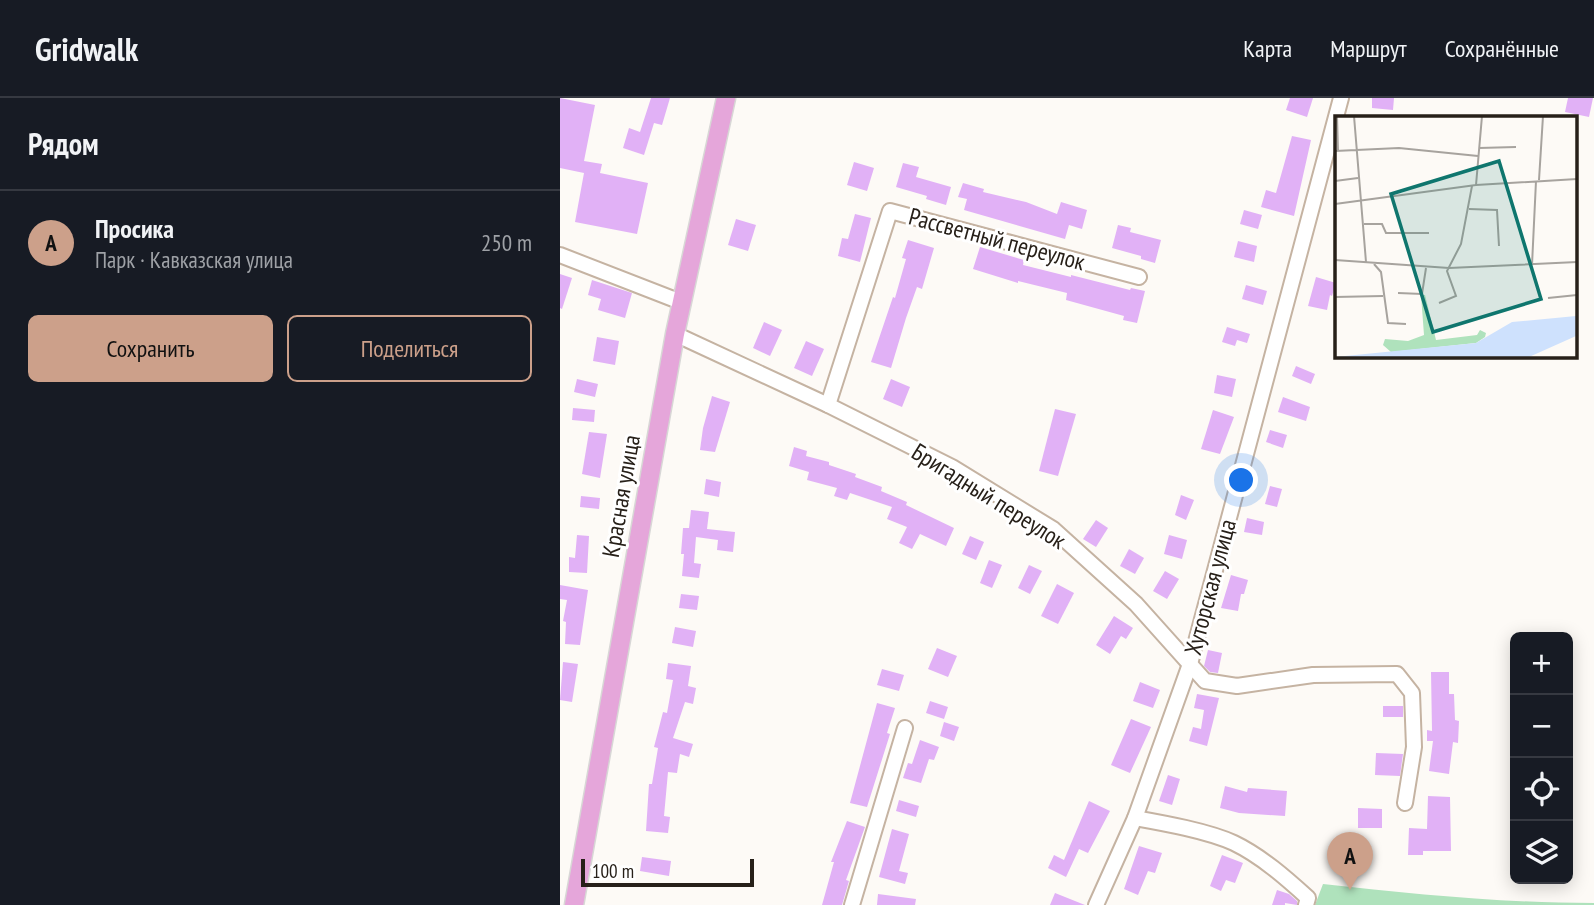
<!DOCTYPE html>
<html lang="ru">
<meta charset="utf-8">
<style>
:root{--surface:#171b24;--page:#20242c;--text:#f1f3f6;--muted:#9ea1a6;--line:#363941;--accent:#cca08a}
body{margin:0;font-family:"PT Sans Narrow",sans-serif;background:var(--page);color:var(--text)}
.controls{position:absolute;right:21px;bottom:21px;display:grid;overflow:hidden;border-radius:10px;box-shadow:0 4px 18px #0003}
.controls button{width:63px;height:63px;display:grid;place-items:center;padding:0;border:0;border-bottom:2px solid var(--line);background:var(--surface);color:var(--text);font:35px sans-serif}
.scale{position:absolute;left:21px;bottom:18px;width:173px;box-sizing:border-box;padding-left:7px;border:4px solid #272019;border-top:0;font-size:19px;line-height:24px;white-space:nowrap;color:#272019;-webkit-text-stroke:5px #fff;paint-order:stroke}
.you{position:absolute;left:682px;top:383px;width:24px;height:24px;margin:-18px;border:5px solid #fff;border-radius:50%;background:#1a73e8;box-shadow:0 0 0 10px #1a73e833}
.badge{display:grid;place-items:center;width:46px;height:46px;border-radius:50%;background:var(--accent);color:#111;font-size:23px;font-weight:700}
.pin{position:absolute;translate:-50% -58px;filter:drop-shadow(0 2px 4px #0008)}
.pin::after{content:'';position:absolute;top:37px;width:24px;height:21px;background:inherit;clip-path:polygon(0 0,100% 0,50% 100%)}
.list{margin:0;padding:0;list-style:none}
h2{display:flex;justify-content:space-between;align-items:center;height:91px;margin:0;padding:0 28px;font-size:30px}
h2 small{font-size:23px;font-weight:400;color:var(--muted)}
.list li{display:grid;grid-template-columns:46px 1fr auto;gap:21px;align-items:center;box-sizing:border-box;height:105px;padding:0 28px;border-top:2px solid var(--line)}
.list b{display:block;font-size:26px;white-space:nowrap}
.list p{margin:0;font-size:23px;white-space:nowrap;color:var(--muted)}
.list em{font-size:23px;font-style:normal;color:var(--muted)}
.actions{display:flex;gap:14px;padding:21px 28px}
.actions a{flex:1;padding:16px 0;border:2px solid var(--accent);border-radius:10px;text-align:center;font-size:24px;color:var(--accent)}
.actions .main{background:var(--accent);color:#111}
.icon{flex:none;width:38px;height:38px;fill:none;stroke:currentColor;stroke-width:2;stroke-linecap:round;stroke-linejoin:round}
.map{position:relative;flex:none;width:1034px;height:807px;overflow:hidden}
header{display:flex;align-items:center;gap:42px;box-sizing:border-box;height:98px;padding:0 35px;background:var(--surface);border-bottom:2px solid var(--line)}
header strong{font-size:33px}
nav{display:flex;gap:38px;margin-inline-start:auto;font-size:24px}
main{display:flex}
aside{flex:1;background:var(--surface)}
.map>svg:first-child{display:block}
.green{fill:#afe2bc}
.building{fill:#e1b1f6}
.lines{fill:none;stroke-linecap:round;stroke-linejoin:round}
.minor-casing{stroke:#c5b3a2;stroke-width:18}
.major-casing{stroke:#d8d7d6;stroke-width:21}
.minor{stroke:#fff;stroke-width:14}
.major{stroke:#e5a6da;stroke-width:18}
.labels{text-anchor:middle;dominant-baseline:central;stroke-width:6;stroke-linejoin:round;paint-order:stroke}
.street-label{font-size:24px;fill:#272019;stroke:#fff}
.inset-road{fill:none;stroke:#a7a39e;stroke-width:2}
.view{fill:#0f766e;fill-opacity:0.15;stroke:#0f766e;stroke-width:3.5}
.inset-edge{fill:none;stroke:#272019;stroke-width:3.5}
</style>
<header>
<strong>Gridwalk</strong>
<nav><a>Карта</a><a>Маршрут</a><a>Сохранённые</a></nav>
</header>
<main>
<aside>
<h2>Рядом<small></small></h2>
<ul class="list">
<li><span class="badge">A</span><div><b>Просика</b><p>Парк · Кавказская улица</p></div><em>250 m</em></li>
</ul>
<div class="actions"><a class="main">Сохранить</a><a>Поделиться</a></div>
</aside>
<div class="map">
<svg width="1034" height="807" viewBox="0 0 1034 807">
<rect width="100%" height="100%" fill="#fdfaf6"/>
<path class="green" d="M763,786C853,796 943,805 1034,805V807H755Z"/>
<g class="building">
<path d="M0,0L35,7L24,63L42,66L40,75L88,85L77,136L15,124L24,75L0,70Z"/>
<path d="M91,0H110L102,27L94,25L84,57L63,50L69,30L80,34Z"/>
<path d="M730,0H753L747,19L726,12Z"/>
<path d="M812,0H834L833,12L812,10Z"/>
<path d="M1008,0H1033L1029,19L1005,14Z"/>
<path d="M732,38L751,42L734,118L701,109L706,92L716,95Z"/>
<path d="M294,64L314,70L307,93L287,87Z"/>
<path d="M343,65L359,69L356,79L391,89L386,107L366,101L367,98L336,89Z"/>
<path d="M403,85L424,91L423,94L466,104L497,116L501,104L527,112L522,131L509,127L505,141L404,112L407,101L398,99Z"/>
<path d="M684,112L702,117L698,131L680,126Z"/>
<path d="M295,116L311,120L300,164L278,158L282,140L288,141Z"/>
<path d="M176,121L196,127L188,153L168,147Z"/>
<path d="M558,127L571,130L570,134L601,142L595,165L581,161V158L552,150Z"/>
<path d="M348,142L374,150L362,191L357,189L346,220L331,270L311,264L333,199L335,200L346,161L342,160Z"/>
<path d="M678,143L697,148L694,164L674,159Z"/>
<path d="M420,149L464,162L463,167L511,179V177L570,192L571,190L585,193L577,225L563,222L564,218L506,202L507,195L458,183V185L413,171Z"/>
<path d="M0,176L12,180L2,211L0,210Z"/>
<path d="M756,179L776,185L772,198L770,197L767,212L748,208Z"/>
<path d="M32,182L72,195L65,220L38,212L41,201L28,197Z"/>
<path d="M686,187L707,193L703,207L682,201Z"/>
<path d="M204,224L222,232L210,258L193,250Z"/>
<path d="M667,229L690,236L687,245L677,242L675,248L662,244Z"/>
<path d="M37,239L59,243L55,267L33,263Z"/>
<path d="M246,243L264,251L252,278L234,270Z"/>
<path d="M736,268L755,276L751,286L732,278Z"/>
<path d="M657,277L676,281L672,299L654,295Z"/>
<path d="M17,281L38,286L35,299L14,294Z"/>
<path d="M331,281L350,289L342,309L323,301Z"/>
<path d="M152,298L170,304L155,354L140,352L143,330Z"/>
<path d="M723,299L750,309L746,323L718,314Z"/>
<path d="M13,310L35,312L34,324L12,322Z"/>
<path d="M495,311L516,316L498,378L479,373Z"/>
<path d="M653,312L674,319L660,356L641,351Z"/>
<path d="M710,332L727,337L723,350L706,344Z"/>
<path d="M29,334L47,336L40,380L22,376Z"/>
<path d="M234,349L247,353L246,358L269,364V367L296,376L295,379L322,389L321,393L347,404L346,407L394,430L386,448L360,436L352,451L339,445L347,429L327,421L332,409L290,395L287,402L274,398L277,390L247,382L249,374L229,368Z"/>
<path d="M146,381L161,384L159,399L144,396Z"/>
<path d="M710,388L722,391L717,409L705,406Z"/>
<path d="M621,397L634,402L626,422L615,417Z"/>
<path d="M21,398L40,400L39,411L20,409Z"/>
<path d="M131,412L149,414L147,431L175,434L173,454L157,452L158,442L136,439L134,465L141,466L139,480L122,478L124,456H121L123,430H129Z"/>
<path d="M687,420L704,424L702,437L684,434Z"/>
<path d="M536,422L548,430L536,449L523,441Z"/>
<path d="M17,437L29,438L27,475L9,474V459L15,460Z"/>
<path d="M609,437L627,442L622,461L604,456Z"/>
<path d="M410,438L424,444L416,462L402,456Z"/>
<path d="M569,451L584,460L575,476L560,468Z"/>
<path d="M429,462L442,467L432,490L420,485Z"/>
<path d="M469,467L482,473L470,496L458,490Z"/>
<path d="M605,473L619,481L607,501L593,493Z"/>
<path d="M671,477L688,482L684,496H681L678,513L661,510Z"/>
<path d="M497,486L514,495L498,526L481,518Z"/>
<path d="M0,487L28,492L20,547L5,546L6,524L3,523L7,502L0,501Z"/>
<path d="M121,496L139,498L137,512L119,510Z"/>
<path d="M554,518L573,530L566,541L561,538L550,556L536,547Z"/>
<path d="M115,529L136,533L133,549L112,545Z"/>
<path d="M377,550L397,558L388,579L368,571Z"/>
<path d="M648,552L662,555L658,575L650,574L644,568Z"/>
<path d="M3,564L18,566L12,604L0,602Z"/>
<path d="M108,565L131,568L128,588L136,590L133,606L125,604L113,640L133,646L129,659L120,656L117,675L108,674L104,718L110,719L108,735L86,733L89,686H92L98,650L94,649L103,614L107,615L113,582L106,581Z"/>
<path d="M322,571L344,577L339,593L317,587Z"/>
<path d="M871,574H889V596H894L895,622L899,623L898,645L893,644L889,676L869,673L873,643H867V632L872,633Z"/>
<path d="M580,584L600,592L593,610L573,603Z"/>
<path d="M637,596L659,600L647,648L629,643L633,629L641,631L644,612L634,610Z"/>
<path d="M370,603L388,609L384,621L366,615Z"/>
<path d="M317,605L335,610L327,635L330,636L307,709L290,705Z"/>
<rect x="823" y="608" width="20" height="11"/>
<path d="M571,621L591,629L570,675L551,667Z"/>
<path d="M384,624L399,629L394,643L380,638Z"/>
<path d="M360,642L379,649L374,662L369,661L361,685L343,680L348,665L352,666Z"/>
<path d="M816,655L843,656L840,678L815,677Z"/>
<path d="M608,677L620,681L612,707L599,703Z"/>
<path d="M665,688L687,694L688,690L727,693L725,718L679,715L660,710Z"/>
<path d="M868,698L890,699L891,753H863V757H848L849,730L867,731Z"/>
<path d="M339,702L359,708L356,719L336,713Z"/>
<path d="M529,703L550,713L528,755L519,751L506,779L488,770L494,757L504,762Z"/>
<path d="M798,710L822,711V730H798Z"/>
<path d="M287,723L305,729L286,782L289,783L282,807H262L274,764H271Z"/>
<path d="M332,731L349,736L339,773L348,775L345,786L319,779Z"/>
<path d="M579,748L602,755L595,775L588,773L578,797L564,791Z"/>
<path d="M662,757L683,765L675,785L666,782L661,793L650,788Z"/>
<path d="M82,759L111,763L109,778L80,773Z"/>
<path d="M717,792L729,796L737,803V807L725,805V807H712Z"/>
<path d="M495,795L525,807H490Z"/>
<path d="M318,796L356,801L355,807H317Z"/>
</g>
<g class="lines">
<defs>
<g id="minor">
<path d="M0,157L121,204"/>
<path d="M115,236L268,307L392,369L493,431L576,506L645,583L677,588L753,577L837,576L852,595L854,649L845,705"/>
<path d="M268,307L330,113L579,179"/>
<path d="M575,720C603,725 648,733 674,745C701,758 726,780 748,800L746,807"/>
<path d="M292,807L345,630"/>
<path d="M536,807L575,720L630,566L781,0"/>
</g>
<path id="major" d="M14,807L115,236L166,0"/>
</defs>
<use href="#minor" class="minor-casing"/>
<use href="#major" class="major-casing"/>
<use href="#minor" class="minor"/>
<use href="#major" class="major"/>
</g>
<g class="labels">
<g class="street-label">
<text transform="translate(437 141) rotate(15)">Рассветный переулок</text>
<text transform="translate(61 398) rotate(-80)">Красная улица</text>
<text transform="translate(429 398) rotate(32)">Бригадный переулок</text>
<text transform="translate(650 489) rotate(-75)">Хуторская улица</text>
</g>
</g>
<g transform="translate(775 18)">
<rect width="242" height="242" fill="#fdfaf6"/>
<path d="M86,179H90L101,224L142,219L145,214L151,217L150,221L141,227L56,236L48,229L50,223L73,225L89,219Z" fill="#afe2bc"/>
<path d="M241,200V220L194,241H0L141,227L177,206Z" fill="#cee1fd"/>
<path class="inset-road" d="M2,0L3,35M19,0L31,146M144,32L181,31M0,35L64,32L143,40M204,64L208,0M0,65L23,62M141,69L147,0M0,88L141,69L242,63M134,93L162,94L164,130M29,108H47L51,117H94M0,144L114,152L242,146M39,148L46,156L53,207L71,208M197,149L201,65M63,177L87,178L91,152M0,181L48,180M213,182L242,179M104,187L121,180L112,155L126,128L137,70"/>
<path class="view" d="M164,45L206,183L98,216L56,78Z"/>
<rect width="242" height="242" class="inset-edge"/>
</g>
</svg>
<div class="controls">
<button>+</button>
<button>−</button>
<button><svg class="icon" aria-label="locate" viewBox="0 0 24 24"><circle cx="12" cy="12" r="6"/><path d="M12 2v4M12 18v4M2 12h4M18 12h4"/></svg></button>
<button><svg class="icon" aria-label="layers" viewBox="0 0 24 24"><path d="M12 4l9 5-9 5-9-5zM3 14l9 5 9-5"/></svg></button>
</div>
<div class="scale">100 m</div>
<div class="you"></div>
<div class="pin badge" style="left:790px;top:792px">A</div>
</div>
</main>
